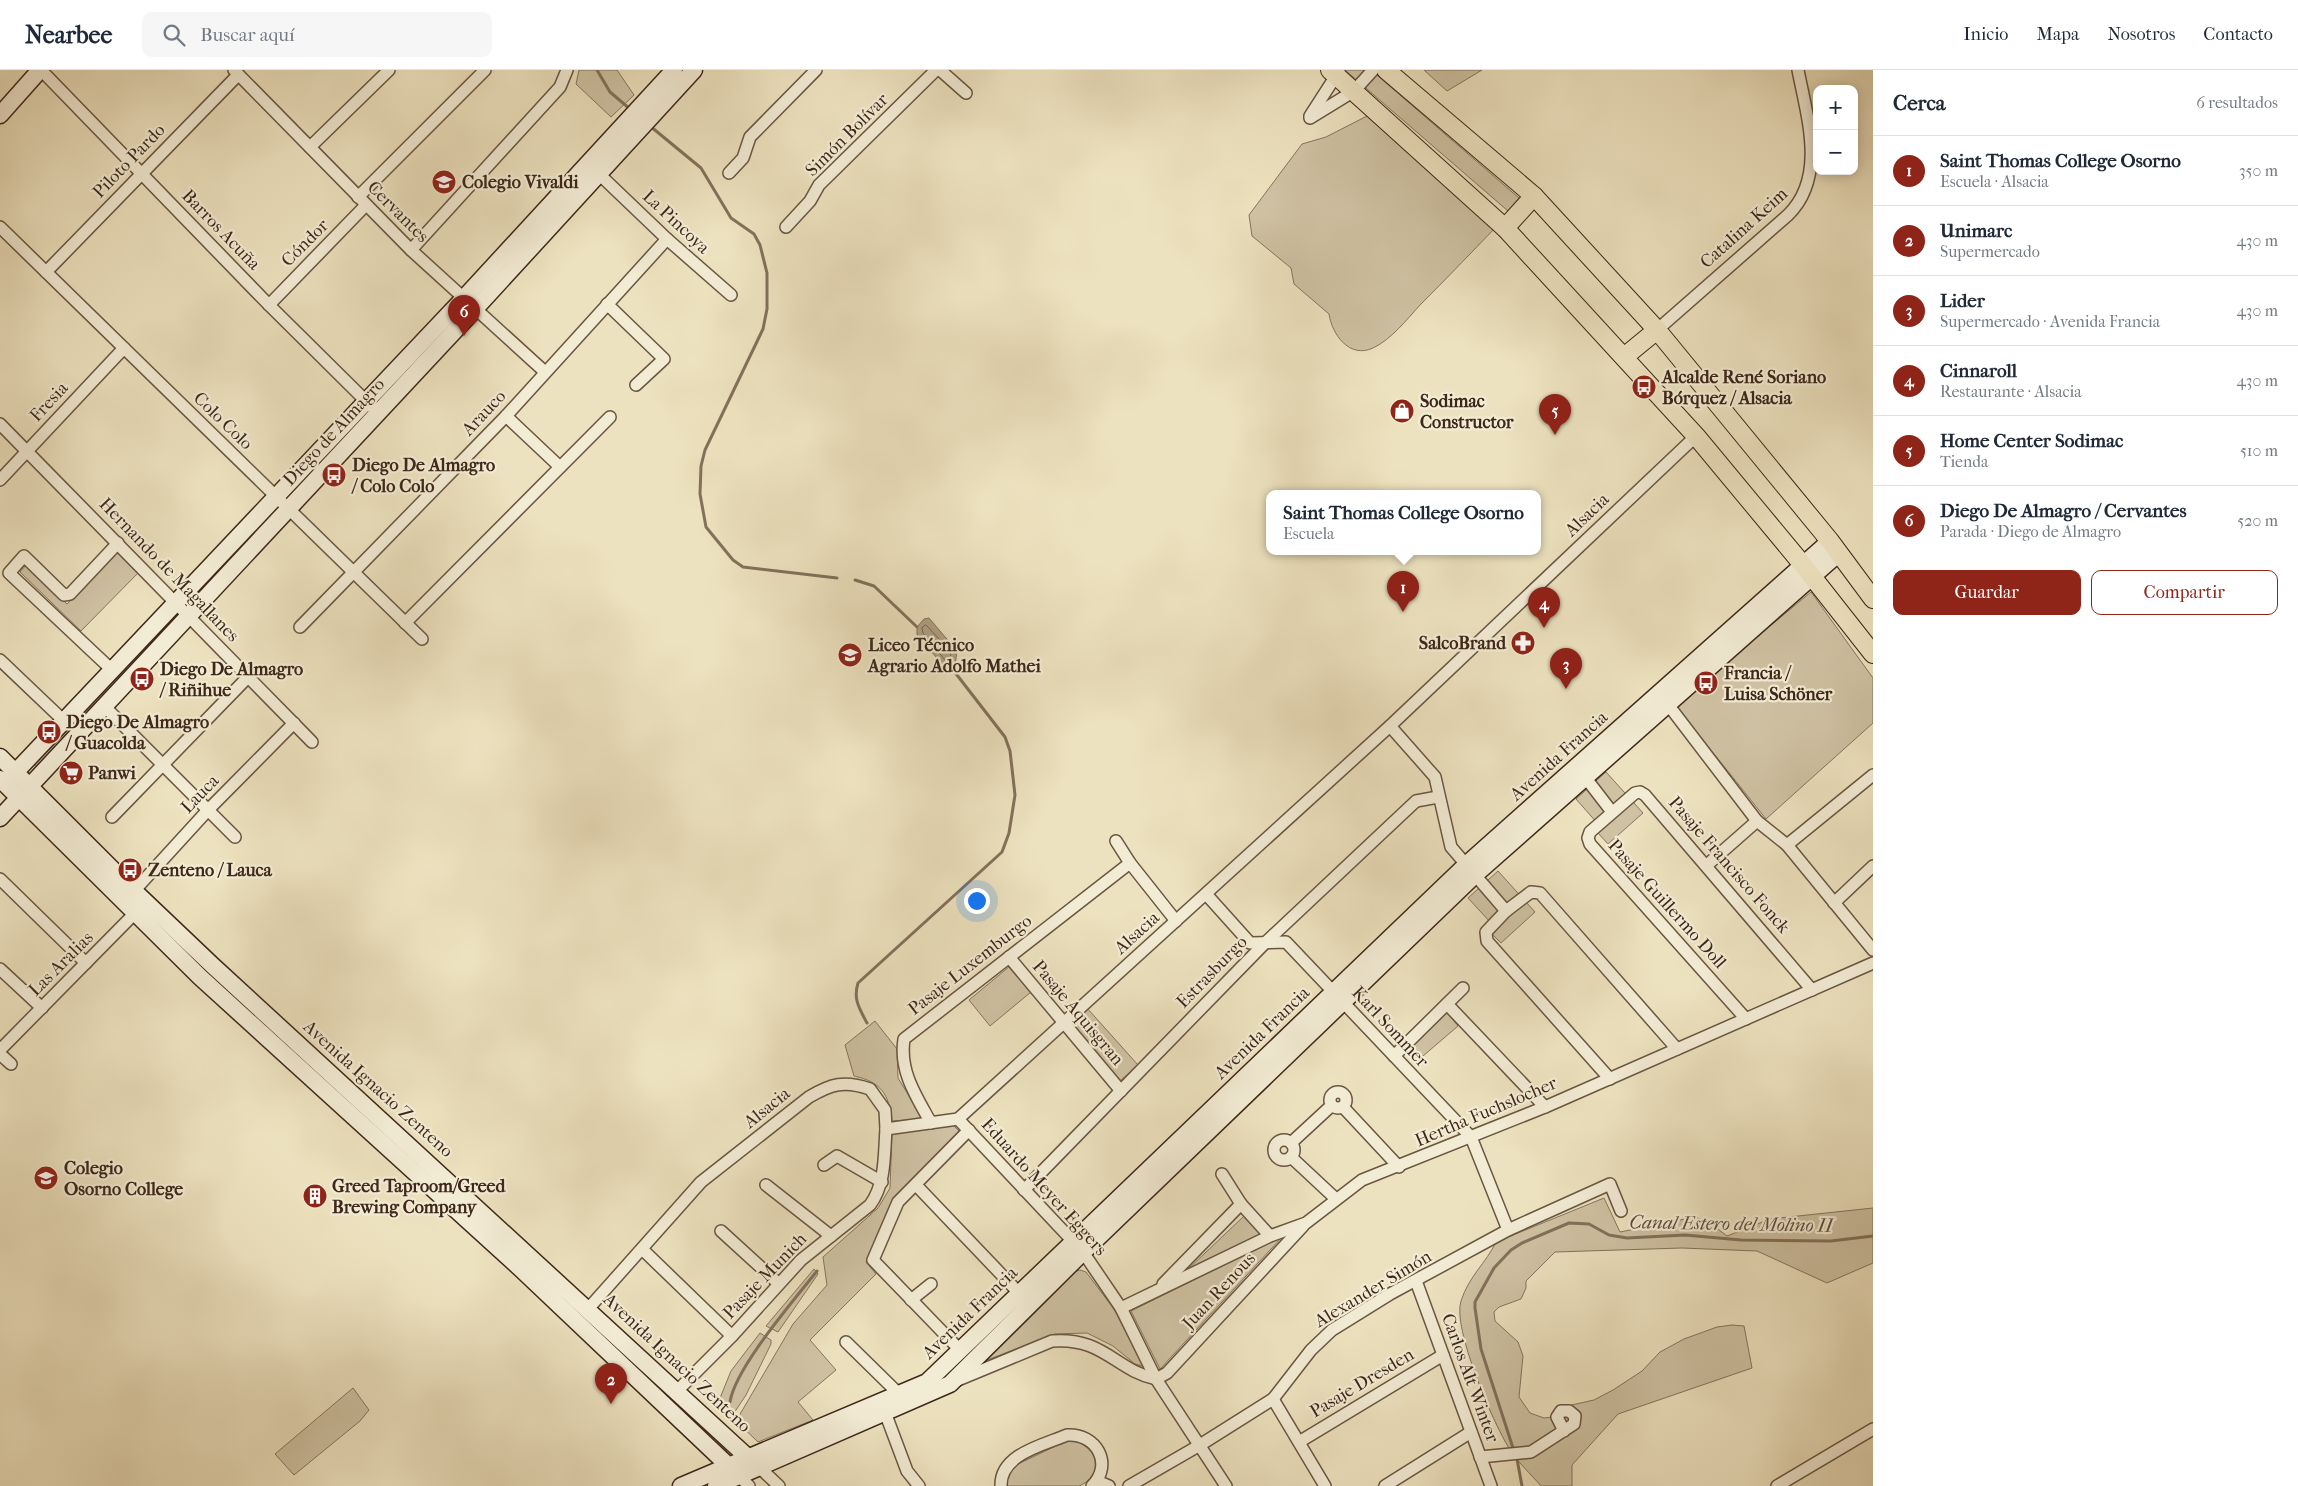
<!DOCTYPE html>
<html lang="es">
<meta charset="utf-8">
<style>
:root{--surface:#fff;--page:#f6f6f7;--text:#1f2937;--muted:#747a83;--line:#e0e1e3;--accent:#8f2418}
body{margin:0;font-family:"IM FELL French Canon",serif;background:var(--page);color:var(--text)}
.controls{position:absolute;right:15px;top:15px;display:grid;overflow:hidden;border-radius:10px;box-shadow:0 2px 12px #0003}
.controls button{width:45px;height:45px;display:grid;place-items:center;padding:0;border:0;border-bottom:1px solid var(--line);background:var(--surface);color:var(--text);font:25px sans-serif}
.you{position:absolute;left:976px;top:830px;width:18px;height:18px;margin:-12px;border:4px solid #fff;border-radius:50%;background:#1a73e8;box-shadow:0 0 0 8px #1a73e833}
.badge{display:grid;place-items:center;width:32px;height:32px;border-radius:50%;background:var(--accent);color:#fff;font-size:16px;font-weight:700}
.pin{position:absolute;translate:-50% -41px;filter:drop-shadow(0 1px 2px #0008)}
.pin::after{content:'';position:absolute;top:26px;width:18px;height:15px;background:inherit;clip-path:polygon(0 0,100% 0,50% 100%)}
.popup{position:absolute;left:1266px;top:420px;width:275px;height:65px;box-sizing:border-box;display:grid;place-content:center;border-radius:10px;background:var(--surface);filter:drop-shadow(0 1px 4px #0005);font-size:16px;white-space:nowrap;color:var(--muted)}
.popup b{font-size:19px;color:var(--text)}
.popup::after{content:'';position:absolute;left:50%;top:100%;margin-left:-10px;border:10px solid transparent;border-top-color:var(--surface)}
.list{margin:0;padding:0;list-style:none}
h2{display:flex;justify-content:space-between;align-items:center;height:65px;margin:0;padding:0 20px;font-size:21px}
h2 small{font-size:16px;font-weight:400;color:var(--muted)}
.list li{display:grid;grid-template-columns:32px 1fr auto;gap:15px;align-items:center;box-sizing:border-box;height:70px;padding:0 20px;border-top:1px solid var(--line)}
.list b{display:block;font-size:19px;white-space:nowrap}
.list p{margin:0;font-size:16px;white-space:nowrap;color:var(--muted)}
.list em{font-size:16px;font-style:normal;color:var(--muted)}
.actions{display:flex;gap:10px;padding:15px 20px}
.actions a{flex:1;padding:11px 0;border:1px solid var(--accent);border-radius:10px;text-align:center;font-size:18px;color:var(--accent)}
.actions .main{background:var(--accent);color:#fff}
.icon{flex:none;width:28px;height:28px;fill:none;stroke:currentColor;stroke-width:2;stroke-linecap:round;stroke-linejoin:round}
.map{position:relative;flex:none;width:1873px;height:1416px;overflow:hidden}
header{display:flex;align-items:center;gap:30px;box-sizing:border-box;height:70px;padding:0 25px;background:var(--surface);border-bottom:1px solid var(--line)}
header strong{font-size:24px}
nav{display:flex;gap:28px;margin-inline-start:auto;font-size:18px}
.search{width:350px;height:45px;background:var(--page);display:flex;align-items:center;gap:12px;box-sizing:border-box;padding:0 18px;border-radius:10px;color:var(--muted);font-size:19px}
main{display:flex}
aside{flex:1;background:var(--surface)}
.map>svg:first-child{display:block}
.green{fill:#cfc2a3;stroke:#86745e}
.water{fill:#b1a287;stroke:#83715b}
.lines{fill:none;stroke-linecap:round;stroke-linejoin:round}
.shore{stroke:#776450;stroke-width:1}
.stream{stroke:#83715b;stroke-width:3}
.street-casing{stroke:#695642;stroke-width:14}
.secondary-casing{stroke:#3d2719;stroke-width:19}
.primary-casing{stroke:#3d2719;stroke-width:20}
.street{stroke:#f3ecd5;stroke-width:11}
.secondary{stroke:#f3ecd5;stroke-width:16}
.primary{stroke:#ede2bf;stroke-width:18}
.labels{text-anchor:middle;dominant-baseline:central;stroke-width:4.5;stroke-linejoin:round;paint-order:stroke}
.street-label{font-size:18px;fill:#3d2719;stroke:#f3ecd5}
.poi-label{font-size:18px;font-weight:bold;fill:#3d2719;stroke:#f3ecd5;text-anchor:start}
.water-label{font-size:19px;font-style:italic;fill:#604c3a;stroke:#f3ecd5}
</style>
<header>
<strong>Nearbee</strong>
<div class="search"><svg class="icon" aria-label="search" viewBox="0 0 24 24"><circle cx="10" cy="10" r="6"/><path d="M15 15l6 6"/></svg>Buscar aquí</div>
<nav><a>Inicio</a><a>Mapa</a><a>Nosotros</a><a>Contacto</a></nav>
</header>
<main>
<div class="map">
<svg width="1873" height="1416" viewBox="0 0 1873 1416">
<rect width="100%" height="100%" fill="#ede2bf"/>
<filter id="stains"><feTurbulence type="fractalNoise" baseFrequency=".004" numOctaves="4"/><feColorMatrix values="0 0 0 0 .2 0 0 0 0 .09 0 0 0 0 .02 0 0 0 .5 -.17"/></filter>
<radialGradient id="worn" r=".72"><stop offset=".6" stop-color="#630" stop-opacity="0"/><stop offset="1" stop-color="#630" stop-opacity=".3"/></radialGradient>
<g class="green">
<path d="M579,0H617L634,25L611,47L576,14Z"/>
<path d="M1345,0H1371L1519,128L1508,141Z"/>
<path d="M1424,0H1482L1447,21Z"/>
<path d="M1367,46L1496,157C1471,183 1446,209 1421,234C1407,249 1392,269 1373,278C1349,289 1332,264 1329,244L1294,214L1291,198L1252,166L1249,145L1302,74L1326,67Z"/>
<path d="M119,481L140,501L81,561L20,502L26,495L67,534Z"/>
<path d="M1811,522L1873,608V653L1766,749L1675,635Z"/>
<path d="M174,541L182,548L37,697L32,693Z"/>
<path d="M1606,702L1643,743L1608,774L1598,763V754L1576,729Z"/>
<path d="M1498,801L1535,842L1501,873L1490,862L1491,853L1468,828Z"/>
<path d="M1010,896L1031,922L990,956L969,930Z"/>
<path d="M1087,938L1138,995L1120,1011L1069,954Z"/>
<path d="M1446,941L1458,956L1416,992L1405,980Z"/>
<path d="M875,951L897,979L898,1008L923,1049L892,1051C889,1024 881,1012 854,1006L845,975Z"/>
<path d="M952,1054L959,1061L893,1130L866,1192L876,1204L810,1270L836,1300L798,1332L813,1350L758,1372L736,1351L793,1254L827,1215L823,1187L878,1138L890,1118L892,1063Z"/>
<path d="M1604,1128L1620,1162L1695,1147L1710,1153L1727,1166L1770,1149L1873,1138V1193L1827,1213L1757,1181L1682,1178L1555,1182L1526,1211V1218L1521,1229L1499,1237L1494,1242L1495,1251L1518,1272L1523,1286L1519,1327L1530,1343L1544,1348L1552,1347L1567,1336L1594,1330L1613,1320L1642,1301L1660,1282L1684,1269L1717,1257L1732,1255L1744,1256L1752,1298L1618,1344L1572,1395V1416H1541C1531,1404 1517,1392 1509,1378C1493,1353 1452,1257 1461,1231C1469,1206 1486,1193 1496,1172Z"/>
<path d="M1244,1146L1262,1166L1185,1202Z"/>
<path d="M1283,1166L1160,1299L1131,1241Z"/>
<path d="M814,1199L818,1204L778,1262L766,1256Z"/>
<path d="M1080,1200L1086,1202L1114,1239L1143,1296L1135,1294L1113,1276L1087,1263L1055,1264L987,1290L985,1288L1074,1202Z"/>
<path d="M760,1263L771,1270V1274L746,1325L734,1343L719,1336L718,1333L731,1301Z"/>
<path d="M353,1318L369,1340L360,1351L294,1405L275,1384Z"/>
<path d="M1066,1371C1071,1372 1077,1371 1082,1372C1105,1382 1099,1408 1079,1416H1007L1006,1409L1012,1397Z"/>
</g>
<path class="water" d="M929,548L957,581L955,595H943L917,565V557L924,549Z"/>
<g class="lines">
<path class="shore" d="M926,555L951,582L950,591L945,590L923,563L922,558Z"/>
<g class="stream">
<path d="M597,0L610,22L630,39"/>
<path d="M650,56L701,98L731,148L754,164L760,175L767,203V239L763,259L705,380L701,396L700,424L706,457L733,490L743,497L837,508"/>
<path d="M855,510L874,516L917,557"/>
<path d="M867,953C859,938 853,929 858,913L1002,782L1009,763L1015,725L1010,681L1005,667L950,596"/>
<path d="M730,1332C735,1298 794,1230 817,1201"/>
<path d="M1513,1378L1481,1279L1475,1238V1232L1494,1198L1511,1180L1522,1173L1569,1153L1589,1154L1609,1165L1627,1168L1685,1165L1741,1170L1831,1171L1873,1166"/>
<path d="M1517,1389L1522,1416"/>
</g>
<defs>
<g id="street">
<path d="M41,0L269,235L378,343"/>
<path d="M234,0L411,180L545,302"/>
<path d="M940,0L966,23"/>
<path d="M1310,46L1339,1"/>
<path d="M1310,48L1354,21L1373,0"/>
<path d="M310,77L389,0"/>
<path d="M729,103L743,88L750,67L816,0"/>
<path d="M599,104L667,169L731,225"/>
<path d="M358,127L485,0"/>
<path d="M0,157L422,569"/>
<path d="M786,157L810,131L819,115L936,0"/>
<path d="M411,180L560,17L567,0"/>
<path d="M46,202L238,5"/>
<path d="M607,234L664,289L636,315"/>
<path d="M269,235L366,135"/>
<path d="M1657,260L1788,145C1827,107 1807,47 1798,0"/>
<path d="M506,346L560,397"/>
<path d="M0,354L312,672"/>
<path d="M0,410L124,278"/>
<path d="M405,553L610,347"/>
<path d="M300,557L506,346L667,169"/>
<path d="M0,590L64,651"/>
<path d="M112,600L9,503L24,486L64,525L70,524L118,473"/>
<path d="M1663,628L1757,751L1787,775L1873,880"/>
<path d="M105,637L235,767"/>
<path d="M1390,656L1435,707L1451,777L1506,841"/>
<path d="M1585,707L1612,742"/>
<path d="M112,747L248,607"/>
<path d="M1116,771L1130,793"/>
<path d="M1787,775L1873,705"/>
<path d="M1707,795L1757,751"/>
<path d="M0,809L86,893"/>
<path d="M134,821L208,740L294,653"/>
<path d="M1206,824L1250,873L1286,872L1471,1067L1508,1160"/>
<path d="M1834,833L1873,796"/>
<path d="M1009,887L1121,1021"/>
<path d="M0,899L42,938"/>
<path d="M1447,934L1545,1037"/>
<path d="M1746,949L1590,774L1588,768L1590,762L1635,723L1640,722L1645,725L1812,920"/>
<path d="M0,980L139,839"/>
<path d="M0,984L11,994"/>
<path d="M1394,986L1463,918"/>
<path d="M1610,1009L1487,871L1486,862L1506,841L1531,822L1540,823L1677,979"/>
<circle cx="1338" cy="1030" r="8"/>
<path d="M1343,1037L1399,1097"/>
<path d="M958,1049L1083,1182L1121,1238L1156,1309L1226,1416"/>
<path d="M931,1053C916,1026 899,1001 904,969L1130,793L1176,851"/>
<circle cx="1284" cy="1080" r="10"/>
<path d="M1291,1073L1331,1036"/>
<path d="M1291,1087L1336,1129"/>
<path d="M824,1095L837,1086L882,1112"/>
<path d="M766,1115L831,1166"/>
<path d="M916,1115L1019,1223"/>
<path d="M1024,1120L1266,872L1416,731L1438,727"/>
<path d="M1241,1134L1270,1166"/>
<path d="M721,1161L778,1213"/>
<path d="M642,1179L732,1266"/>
<path d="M1416,1211L1491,1416"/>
<path d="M1163,1214L1241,1134L1222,1104"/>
<path d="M911,1230L931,1214"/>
<path d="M1121,1238L1270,1166L1306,1153L1362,1110L1545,1037L1873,893"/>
<path d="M588,1239L701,1112L809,1027C831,1014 844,1010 870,1019L885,1040L886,1059L958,1049L1390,656L1696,366"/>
<path d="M846,1272L898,1323"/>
<path d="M960,1280L873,1190L898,1132L969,1060"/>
<path d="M958,1310L1052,1271C1104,1267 1115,1300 1156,1309L1167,1303L1303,1156"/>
<path d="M677,1321L732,1266L801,1190L870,1135C886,1113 884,1085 886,1059"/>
<path d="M1273,1329L1325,1416"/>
<path d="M883,1337L907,1401L919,1416"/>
<path d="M1299,1372L1443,1285"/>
<path d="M1480,1387L1531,1382L1571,1356L1574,1354L1575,1346L1569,1341H1561L1557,1347L1564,1361"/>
<path d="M760,1398L779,1416"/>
<path d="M739,1406L749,1416"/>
<path d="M1097,1411L1109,1416"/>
<path d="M1001,1416C1000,1384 1044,1375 1067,1365C1096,1363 1114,1394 1092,1416"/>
<path d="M1129,1416L1200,1375L1273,1329L1311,1280L1332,1260L1390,1224L1508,1160L1610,1114L1621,1141"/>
<path d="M1385,1416L1471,1362"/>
<path d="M1777,1416L1873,1359"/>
</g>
<g id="secondary">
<path d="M0,45L40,0"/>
<path d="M0,687L131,818L212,895L754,1393"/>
<path d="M0,709L200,907L521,1199L735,1402"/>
<path d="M9,709L464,228L674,0"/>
<path d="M0,748L475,239L694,0"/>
<path d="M681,1416L927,1312L1467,794L1830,471"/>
<path d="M716,1416L950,1314L1083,1182L1476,804L1839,483"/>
</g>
<g id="primary">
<path d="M1330,0L1505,158L1696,366L1803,495L1873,584"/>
<path d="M1386,0L1534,126L1657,260L1830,471L1873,529"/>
<path d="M1505,158L1534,126"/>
<path d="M1624,287L1657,260"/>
</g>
</defs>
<use href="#street" class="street-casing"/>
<use href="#secondary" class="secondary-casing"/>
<use href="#primary" class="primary-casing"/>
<use href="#street" class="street"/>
<use href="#secondary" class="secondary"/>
<use href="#primary" class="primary"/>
</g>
<defs>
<symbol id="school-disc" viewBox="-11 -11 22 22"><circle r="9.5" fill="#8f2418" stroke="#f3ecd5"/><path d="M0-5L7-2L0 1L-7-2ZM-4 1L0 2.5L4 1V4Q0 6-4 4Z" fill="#fff"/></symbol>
<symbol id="bus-disc" viewBox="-11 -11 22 22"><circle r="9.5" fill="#8f2418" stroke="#f3ecd5"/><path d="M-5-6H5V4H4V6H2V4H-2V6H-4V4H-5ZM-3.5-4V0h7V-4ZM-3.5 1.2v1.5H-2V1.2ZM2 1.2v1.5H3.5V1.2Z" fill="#fff"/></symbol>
<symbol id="shop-disc" viewBox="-11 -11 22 22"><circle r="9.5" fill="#8f2418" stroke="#f3ecd5"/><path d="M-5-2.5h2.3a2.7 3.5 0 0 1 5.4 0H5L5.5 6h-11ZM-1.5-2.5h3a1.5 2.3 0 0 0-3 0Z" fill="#fff"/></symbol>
<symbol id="pharmacy-disc" viewBox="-11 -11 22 22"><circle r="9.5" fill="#8f2418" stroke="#f3ecd5"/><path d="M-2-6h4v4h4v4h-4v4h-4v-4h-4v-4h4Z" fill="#fff"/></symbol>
<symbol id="supermarket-disc" viewBox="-11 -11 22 22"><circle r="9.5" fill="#8f2418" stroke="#f3ecd5"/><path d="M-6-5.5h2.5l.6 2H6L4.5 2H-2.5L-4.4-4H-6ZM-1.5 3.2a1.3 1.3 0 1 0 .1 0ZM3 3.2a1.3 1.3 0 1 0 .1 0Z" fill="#fff"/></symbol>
<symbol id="building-disc" viewBox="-11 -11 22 22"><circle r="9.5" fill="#8f2418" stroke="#f3ecd5"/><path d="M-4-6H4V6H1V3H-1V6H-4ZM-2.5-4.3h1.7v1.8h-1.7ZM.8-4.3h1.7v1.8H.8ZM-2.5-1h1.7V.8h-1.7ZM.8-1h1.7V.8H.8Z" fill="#fff"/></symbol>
</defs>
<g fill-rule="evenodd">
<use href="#school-disc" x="430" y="98" width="28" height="28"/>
<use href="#bus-disc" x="1630" y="303" width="28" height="28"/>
<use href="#shop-disc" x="1388" y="327" width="28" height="28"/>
<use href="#bus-disc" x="320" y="391" width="28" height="28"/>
<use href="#pharmacy-disc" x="1509" y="559" width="28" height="28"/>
<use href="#school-disc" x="836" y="571" width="28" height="28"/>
<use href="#bus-disc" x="128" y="595" width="28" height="28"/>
<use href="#bus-disc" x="1692" y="599" width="28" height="28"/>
<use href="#bus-disc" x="35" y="648" width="28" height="28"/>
<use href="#supermarket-disc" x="57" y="689" width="28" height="28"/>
<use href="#bus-disc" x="116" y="786" width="28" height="28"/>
<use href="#school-disc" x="32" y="1094" width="28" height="28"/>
<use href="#building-disc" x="301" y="1112" width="28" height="28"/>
</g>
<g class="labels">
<g class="street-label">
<text transform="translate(847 65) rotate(-45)">Simón Bolívar</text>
<text transform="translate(129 91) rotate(-46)">Piloto Pardo</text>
<text transform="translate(398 142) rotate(45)">Cervantes</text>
<text transform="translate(676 152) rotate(43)">La Pincoya</text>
<text transform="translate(1744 158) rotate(-42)">Catalina Keim</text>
<text transform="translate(221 160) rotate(46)">Barros Acuña</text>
<text transform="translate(305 173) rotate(-45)">Cóndor</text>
<text transform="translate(49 332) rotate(-47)">Fresia</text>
<text transform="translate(484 343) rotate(-47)">Arauco</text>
<text transform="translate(223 351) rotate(44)">Colo Colo</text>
<text transform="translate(334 362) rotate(-47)">Diego de Almagro</text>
<text transform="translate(1587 445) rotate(-44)">Alsacia</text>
<text transform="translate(169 500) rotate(46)">Hernando de Magallanes</text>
<text transform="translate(1559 686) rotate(-42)">Avenida Francia</text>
<text transform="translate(200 724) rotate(-46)">Lauca</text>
<text transform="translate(1729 795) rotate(49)">Pasaje Francisco Fonck</text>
<text transform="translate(1667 834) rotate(48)">Pasaje Guillermo Doll</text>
<text transform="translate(1137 863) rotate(-42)">Alsacia</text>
<text transform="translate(61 894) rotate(-45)">Las Aralias</text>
<text transform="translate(970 895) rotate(-38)">Pasaje Luxemburgo</text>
<text transform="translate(1212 902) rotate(-46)">Estrasburgo</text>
<text transform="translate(1078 943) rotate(50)">Pasaje Aquisgran</text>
<text transform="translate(1390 957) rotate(47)">Karl Sommer</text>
<text transform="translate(1262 963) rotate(-44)">Avenida Francia</text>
<text transform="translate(378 1019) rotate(42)">Avenida Ignacio Zenteno</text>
<text transform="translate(767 1038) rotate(-39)">Alsacia</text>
<text transform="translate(1486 1042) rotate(-23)">Hertha Fuchslocher</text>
<text transform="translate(1044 1117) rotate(48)">Eduardo Meyer Eggers</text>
<text transform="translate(765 1206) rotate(-46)">Pasaje Munich</text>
<text transform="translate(1373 1219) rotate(-31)">Alexander Simón</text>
<text transform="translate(1219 1221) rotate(-47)">Juan Renous</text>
<text transform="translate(970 1243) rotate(-44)">Avenida Francia</text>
<text transform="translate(677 1293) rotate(43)">Avenida Ignacio Zenteno</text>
<text transform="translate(1470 1308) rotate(70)">Carlos Alt Winter</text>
<text transform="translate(1362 1313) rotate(-31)">Pasaje Dresden</text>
</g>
<g class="poi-label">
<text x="462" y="112">Colegio Vivaldi</text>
<text x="1662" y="307">Alcalde René Soriano<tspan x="1662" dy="21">Bórquez / Alsacia</tspan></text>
<text x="1420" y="331">Sodimac<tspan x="1420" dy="21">Constructor</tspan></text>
<text x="352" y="395">Diego De Almagro<tspan x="352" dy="21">/ Colo Colo</tspan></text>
<text x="1506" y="573" text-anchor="end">SalcoBrand</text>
<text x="868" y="575">Liceo Técnico<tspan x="868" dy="21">Agrario Adolfo Mathei</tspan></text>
<text x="160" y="599">Diego De Almagro<tspan x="160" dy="21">/ Riñihue</tspan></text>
<text x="1724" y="603">Francia /<tspan x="1724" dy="21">Luisa Schöner</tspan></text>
<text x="66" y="652">Diego De Almagro<tspan x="66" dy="21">/ Guacolda</tspan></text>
<text x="88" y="703">Panwi</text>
<text x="148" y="800">Zenteno / Lauca</text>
<text x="64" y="1098">Colegio<tspan x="64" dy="21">Osorno College</tspan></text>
<text x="332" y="1116">Greed Taproom/Greed<tspan x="332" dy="21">Brewing Company</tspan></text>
</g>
<g class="water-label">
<text transform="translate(1731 1154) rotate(1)">Canal Estero del Molino II</text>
</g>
</g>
<rect width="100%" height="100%" filter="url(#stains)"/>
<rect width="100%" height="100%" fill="url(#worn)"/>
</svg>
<div class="controls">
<button>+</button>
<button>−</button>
</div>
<div class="you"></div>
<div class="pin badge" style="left:1403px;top:542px">1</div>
<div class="popup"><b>Saint Thomas College Osorno</b>Escuela</div>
<div class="pin badge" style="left:611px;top:1334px">2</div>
<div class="pin badge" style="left:1566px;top:619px">3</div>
<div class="pin badge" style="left:1544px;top:558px">4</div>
<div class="pin badge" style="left:1555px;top:365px">5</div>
<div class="pin badge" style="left:464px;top:266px">6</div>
</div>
<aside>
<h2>Cerca<small>6 resultados</small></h2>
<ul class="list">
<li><span class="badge">1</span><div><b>Saint Thomas College Osorno</b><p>Escuela · Alsacia</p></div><em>350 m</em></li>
<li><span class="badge">2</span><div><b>Unimarc</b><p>Supermercado</p></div><em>430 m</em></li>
<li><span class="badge">3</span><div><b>Lider</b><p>Supermercado · Avenida Francia</p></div><em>430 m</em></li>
<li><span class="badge">4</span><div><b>Cinnaroll</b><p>Restaurante · Alsacia</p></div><em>430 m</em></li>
<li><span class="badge">5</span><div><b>Home Center Sodimac</b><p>Tienda</p></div><em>510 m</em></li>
<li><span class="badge">6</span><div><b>Diego De Almagro / Cervantes</b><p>Parada · Diego de Almagro</p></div><em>520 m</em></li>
</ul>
<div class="actions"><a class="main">Guardar</a><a>Compartir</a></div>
</aside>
</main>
